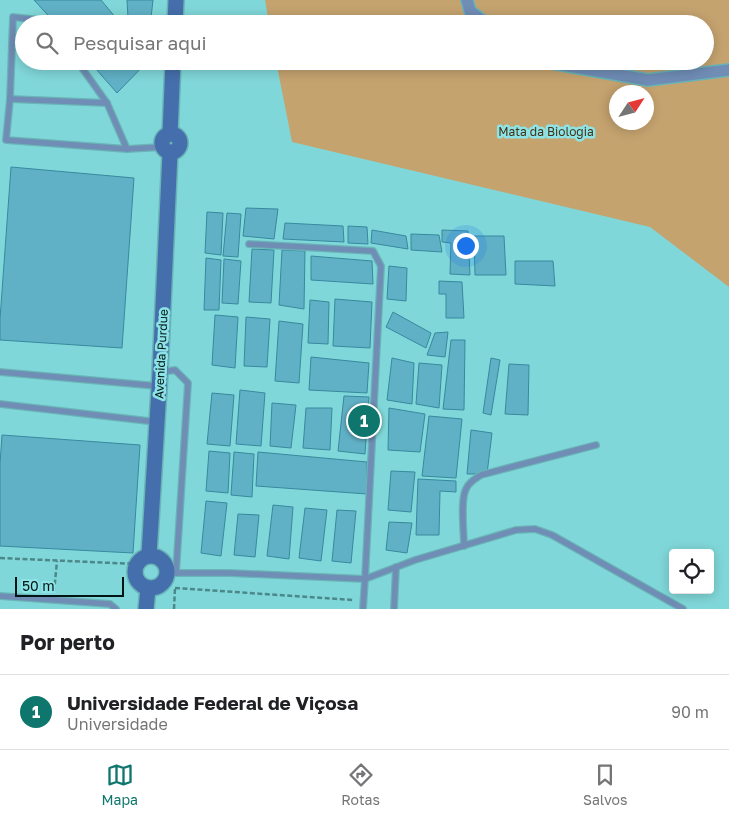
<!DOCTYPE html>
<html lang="pt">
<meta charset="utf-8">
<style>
:root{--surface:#fff;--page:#f6f6f6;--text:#202124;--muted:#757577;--line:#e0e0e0;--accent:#0f766e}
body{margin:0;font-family:"Golos Text",sans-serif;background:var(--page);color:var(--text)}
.controls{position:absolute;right:15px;bottom:15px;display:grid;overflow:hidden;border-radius:5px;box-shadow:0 2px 12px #0003}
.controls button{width:45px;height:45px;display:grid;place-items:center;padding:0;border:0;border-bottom:1px solid var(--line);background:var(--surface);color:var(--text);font:25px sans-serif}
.compass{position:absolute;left:609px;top:85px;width:45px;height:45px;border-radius:50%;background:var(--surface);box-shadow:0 2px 12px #0003;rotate:54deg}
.scale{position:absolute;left:15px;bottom:12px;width:109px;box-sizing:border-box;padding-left:5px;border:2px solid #001415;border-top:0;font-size:14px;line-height:18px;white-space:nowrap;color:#001415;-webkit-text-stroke:4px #8de4e6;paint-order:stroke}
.you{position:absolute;left:465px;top:245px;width:18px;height:18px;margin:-12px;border:4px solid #fff;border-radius:50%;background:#1a73e8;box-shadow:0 0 0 8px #1a73e833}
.badge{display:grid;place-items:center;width:32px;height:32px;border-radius:50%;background:var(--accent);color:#fff;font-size:16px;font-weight:700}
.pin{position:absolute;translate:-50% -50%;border:2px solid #fff;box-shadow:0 1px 5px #0006}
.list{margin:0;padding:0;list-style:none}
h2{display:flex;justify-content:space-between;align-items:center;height:65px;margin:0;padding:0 20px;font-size:21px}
h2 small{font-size:16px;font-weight:400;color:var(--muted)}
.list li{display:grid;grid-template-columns:32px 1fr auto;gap:15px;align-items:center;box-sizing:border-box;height:75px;padding:0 20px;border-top:1px solid var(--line)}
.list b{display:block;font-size:19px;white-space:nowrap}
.list p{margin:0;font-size:16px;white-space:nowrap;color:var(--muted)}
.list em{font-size:16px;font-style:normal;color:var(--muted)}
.icon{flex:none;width:28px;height:28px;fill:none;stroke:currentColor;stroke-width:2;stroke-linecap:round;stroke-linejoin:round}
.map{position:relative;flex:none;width:729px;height:609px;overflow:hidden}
.search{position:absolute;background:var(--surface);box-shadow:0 2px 12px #0003;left:15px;right:15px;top:15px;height:55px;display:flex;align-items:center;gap:12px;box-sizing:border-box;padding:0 18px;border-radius:28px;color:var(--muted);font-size:19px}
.sheet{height:140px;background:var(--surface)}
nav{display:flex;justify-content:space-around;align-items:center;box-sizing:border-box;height:70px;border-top:1px solid var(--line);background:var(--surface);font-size:14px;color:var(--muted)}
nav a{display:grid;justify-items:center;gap:2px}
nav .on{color:var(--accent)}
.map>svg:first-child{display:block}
.green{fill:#c5a36f;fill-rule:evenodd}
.building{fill:#61b1c6;stroke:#37899e}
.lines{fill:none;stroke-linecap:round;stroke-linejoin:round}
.lane-casing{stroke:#69b4b6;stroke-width:8}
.street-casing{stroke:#69b4b6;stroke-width:14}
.secondary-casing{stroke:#69b4b6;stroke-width:18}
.path{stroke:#4c8889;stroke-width:2.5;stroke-dasharray:5 2.5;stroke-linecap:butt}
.lane{stroke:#708db6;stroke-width:5.5}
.street{stroke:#708db6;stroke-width:11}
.secondary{stroke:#456fac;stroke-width:15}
.labels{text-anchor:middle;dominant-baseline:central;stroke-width:5;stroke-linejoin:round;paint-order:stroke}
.park-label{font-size:12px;fill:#443215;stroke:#8de4e6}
.street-label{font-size:12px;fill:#001415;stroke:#8de4e6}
</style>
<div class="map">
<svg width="729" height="609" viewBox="0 0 729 609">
<rect width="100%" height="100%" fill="#80d7d9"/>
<path class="green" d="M265,0H729V287L650,227L292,142L276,61H705V24H269ZM616,92H646V122H616Z"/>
<g class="building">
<path d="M34,0H101L121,24H56Z"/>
<path d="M127,0H153L151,18H128Z"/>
<path d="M89,61H148L117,93Z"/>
<path d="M11,167L134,178L122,348L0,340V319Z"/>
<path d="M246,208L278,209L274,239L243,236Z"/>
<path d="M207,212L223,213L221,255L205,253Z"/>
<path d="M227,213L241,214L238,257L223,256Z"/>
<path d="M285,223L343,226L344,242L283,239Z"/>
<path d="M348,226L367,227L368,244L348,243Z"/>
<path d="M372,230L406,236L408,249L371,243Z"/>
<path d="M442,230L468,231L470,275L450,274L451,243L442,242Z"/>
<path d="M411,234L439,235L442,252L411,250Z"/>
<path d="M474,236H504L506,275H475Z"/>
<path d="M252,249L274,250L271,303L249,302Z"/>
<path d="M282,250L305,251L304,309L279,305Z"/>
<path d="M311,256L372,261L373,284L311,280Z"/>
<path d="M206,258L221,260L219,310H204Z"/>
<path d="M224,259L241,261L238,304L222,303Z"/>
<path d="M515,261H553L555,286L515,284Z"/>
<path d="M389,266L407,268L406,301L387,299Z"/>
<path d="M439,281L462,282L464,318H446V294H439Z"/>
<path d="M335,299L372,302L370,348L333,346Z"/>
<path d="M310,300L329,302L328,344L308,343Z"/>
<path d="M393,312L431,333L426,348L386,327Z"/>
<path d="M215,315L238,317L235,368L212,365Z"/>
<path d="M246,317L270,319L267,367L244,366Z"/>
<path d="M279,321L303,324L299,383L275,381Z"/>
<path d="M448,332L445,357L427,355L435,333Z"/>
<path d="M451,340H465L464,410L443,409Z"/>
<path d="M311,357L369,363L367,393L309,390Z"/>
<path d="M392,358L414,363L412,404L387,400Z"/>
<path d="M491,358L500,360L491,415L483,413Z"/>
<path d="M419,363L442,365L439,408L416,404Z"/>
<path d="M509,364L529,365L528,415L505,414Z"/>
<path d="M240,390L265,393L261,446L236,444Z"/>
<path d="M212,393L234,395L230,446L207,444Z"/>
<path d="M344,396L369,397L365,454L338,451Z"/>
<path d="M272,403L296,405L291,448L270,446Z"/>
<path d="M306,408H332L330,450L303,448Z"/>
<path d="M389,408L425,414L420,452L388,450Z"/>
<path d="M429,416L462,419L456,478L422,476Z"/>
<path d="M471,430L492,433L487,474H467Z"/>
<path d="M2,435L140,445L133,553L0,546V464Z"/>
<path d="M209,451L230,453L228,493L206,491Z"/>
<path d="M234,452L254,454L252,497L231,495Z"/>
<path d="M258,452L367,462V494L256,486Z"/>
<path d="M391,471L415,472L411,512L388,510Z"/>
<path d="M418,479L456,481V492L440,491L439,535H416Z"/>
<path d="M206,501L227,503L221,556L201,553Z"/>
<path d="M273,505L293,507L289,559L267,556Z"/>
<path d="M305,508L327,510L321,561L299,558Z"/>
<path d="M337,510L356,511L351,563L332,561Z"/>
<path d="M238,514L259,515L255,557L234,555Z"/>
<path d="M389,522L412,523L407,553L386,550Z"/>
</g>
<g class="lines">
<defs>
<g id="lane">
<path d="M43,24L39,20L13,17L10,99L6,140L127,149L162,147"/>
<path d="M77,61L107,103L127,149"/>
<path d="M10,99L107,103"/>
<path d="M249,244L373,251L381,266L365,579L415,560L516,530L535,529L552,535L683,609"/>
<path d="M0,372L157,386"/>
<path d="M162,372L175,370L188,383L176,573"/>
<path d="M0,404L157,422"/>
<path d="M464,546C464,532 460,500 466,489C469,482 475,479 481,475L596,445"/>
<path d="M167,573H230L365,579L363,609"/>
<path d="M0,596L110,604L116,609"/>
<path d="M394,609L396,567"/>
</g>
<g id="street">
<path d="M467,0L470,11L487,24"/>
<path d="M540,61L648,80L729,70"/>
</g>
<g id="secondary">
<path d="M175,24L176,0"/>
<circle cx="171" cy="143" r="9"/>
<path d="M170,134L173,61"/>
<path d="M149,555L160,372L170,153"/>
<circle cx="151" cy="572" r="16"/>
<path d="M146,609L148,588"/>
</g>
</defs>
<use href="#lane" class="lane-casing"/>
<use href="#street" class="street-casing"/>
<use href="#secondary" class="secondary-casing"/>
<g class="path">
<path d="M0,558L136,564"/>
<path d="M133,585V564"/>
<path d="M175,588L353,600"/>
<path d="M54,592L57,561"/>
<path d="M174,609L175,588"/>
</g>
<use href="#lane" class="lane"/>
<use href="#street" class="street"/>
<use href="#secondary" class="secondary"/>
</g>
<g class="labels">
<g class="park-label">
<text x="546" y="131">Mata da Biologia</text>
</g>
<g class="street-label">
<text transform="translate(161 354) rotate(-87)">Avenida Purdue</text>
</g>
</g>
</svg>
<div class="controls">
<button><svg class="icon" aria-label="locate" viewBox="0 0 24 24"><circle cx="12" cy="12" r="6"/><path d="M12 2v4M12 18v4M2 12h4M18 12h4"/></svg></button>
</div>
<svg class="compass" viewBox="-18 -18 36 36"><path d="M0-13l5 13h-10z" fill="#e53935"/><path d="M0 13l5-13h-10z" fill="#757577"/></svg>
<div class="scale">50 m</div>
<div class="you"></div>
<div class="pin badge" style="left:364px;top:421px">1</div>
<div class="search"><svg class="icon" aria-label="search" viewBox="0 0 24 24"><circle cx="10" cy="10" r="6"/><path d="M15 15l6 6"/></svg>Pesquisar aqui</div>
</div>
<section class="sheet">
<h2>Por perto<small></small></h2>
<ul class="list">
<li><span class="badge">1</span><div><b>Universidade Federal de Viçosa</b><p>Universidade</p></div><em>90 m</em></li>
</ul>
</section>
<nav>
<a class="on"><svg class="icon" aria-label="map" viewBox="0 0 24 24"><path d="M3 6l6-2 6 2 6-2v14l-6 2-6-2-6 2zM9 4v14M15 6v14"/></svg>Mapa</a>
<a><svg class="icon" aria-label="directions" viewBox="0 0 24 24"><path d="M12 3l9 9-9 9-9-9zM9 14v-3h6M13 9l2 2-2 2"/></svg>Rotas</a>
<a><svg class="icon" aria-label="saved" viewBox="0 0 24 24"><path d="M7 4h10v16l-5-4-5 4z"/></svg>Salvos</a>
</nav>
